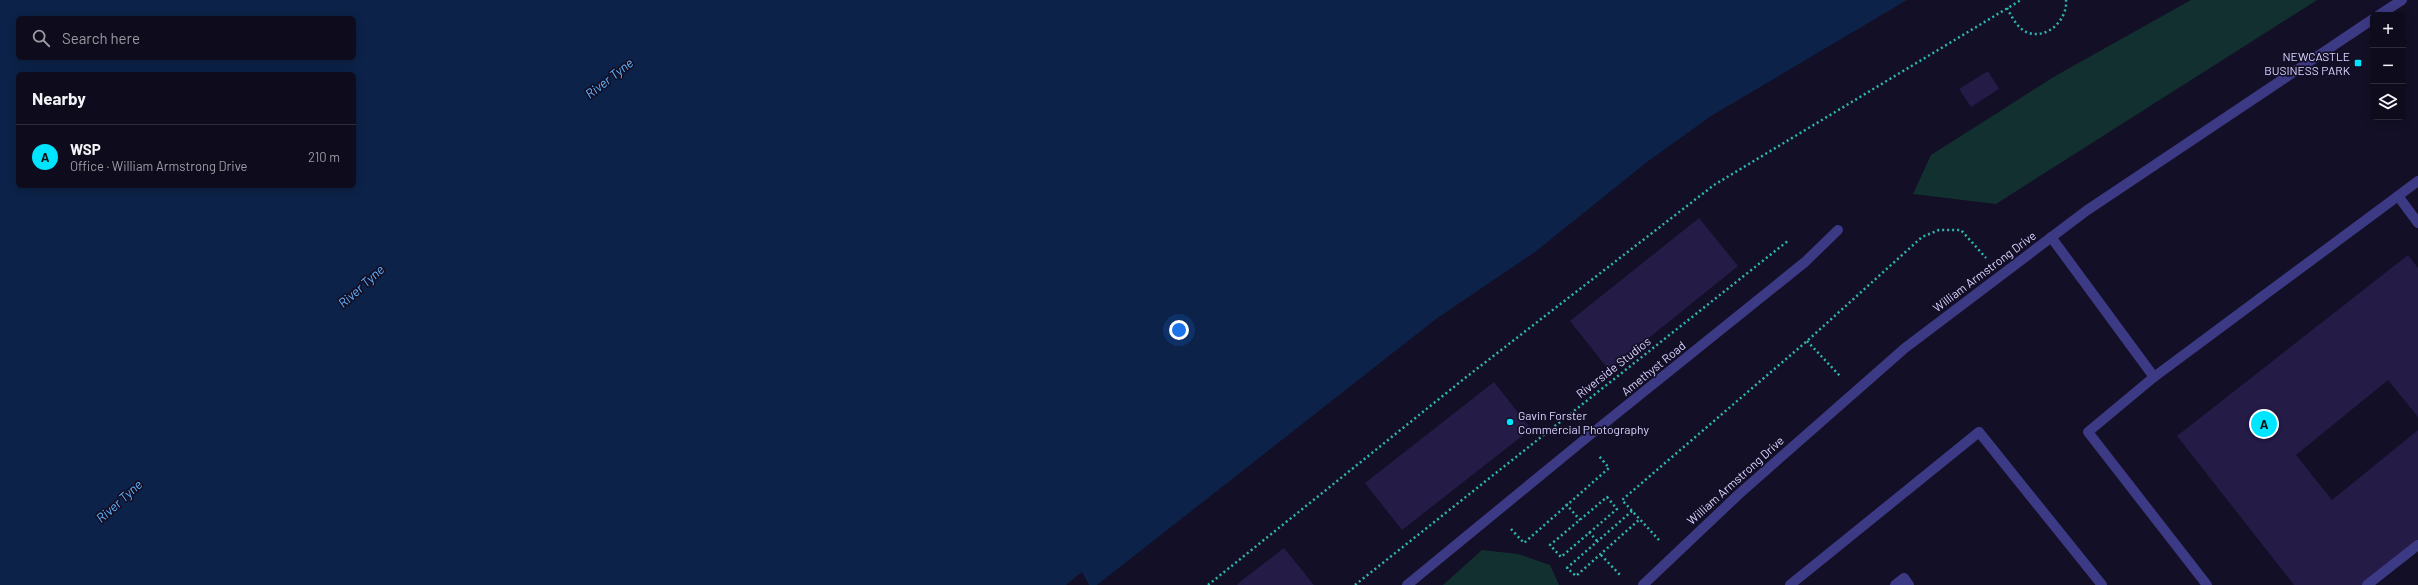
<!DOCTYPE html>
<meta charset="utf-8">
<style>
:root{--surface:#0e0b1c;--page:#171425;--text:#f1f3f6;--muted:#9b9ba3;--line:#2e2b3b;--accent:#00e5ff}
body{margin:0;font-family:Barlow,sans-serif;background:var(--page);color:var(--text)}
.controls{position:absolute;right:12px;top:12px;display:grid;overflow:hidden;border-radius:6px;box-shadow:0 2px 10px #0003}
.controls button{width:36px;height:36px;display:grid;place-items:center;padding:0;border:0;border-bottom:1px solid var(--line);background:var(--surface);color:var(--text);font:20px sans-serif}
.you{position:absolute;left:1179px;top:330px;width:14px;height:14px;margin:-10px;border:3px solid #fff;border-radius:50%;background:#1a73e8;box-shadow:0 0 0 6px #1a73e833}
.badge{display:grid;place-items:center;width:26px;height:26px;border-radius:50%;background:var(--accent);color:#111;font-size:13px;font-weight:700}
.pin{position:absolute;translate:-50% -50%;border:2px solid #fff;box-shadow:0 1px 4px #0006}
.list{margin:0;padding:0;list-style:none}
h2{display:flex;justify-content:space-between;align-items:center;height:52px;margin:0;padding:0 16px;font-size:17px}
h2 small{font-size:13px;font-weight:400;color:var(--muted)}
.list li{display:grid;grid-template-columns:26px 1fr auto;gap:12px;align-items:center;box-sizing:border-box;height:64px;padding:0 16px;border-top:1px solid var(--line)}
.list b{display:block;font-size:15px;white-space:nowrap}
.list p{margin:0;font-size:13px;white-space:nowrap;color:var(--muted)}
.list em{font-size:13px;font-style:normal;color:var(--muted)}
.icon{flex:none;width:22px;height:22px;fill:none;stroke:currentColor;stroke-width:2;stroke-linecap:round;stroke-linejoin:round}
.map{position:relative;flex:none;width:2418px;height:585px;overflow:hidden}
.search{position:absolute;background:var(--surface);box-shadow:0 2px 10px #0003;left:16px;top:16px;width:340px;height:44px;display:flex;align-items:center;gap:10px;box-sizing:border-box;padding:0 14px;border-radius:6px;color:var(--muted);font-size:15px}
.panel{position:absolute;background:var(--surface);box-shadow:0 2px 10px #0003;left:16px;top:72px;width:340px;height:116px;border-radius:6px}
.map>svg:first-child{display:block}
.green{fill:#12302f}
.water{fill:#0c2248;fill-rule:evenodd}
.building{fill:#241b47}
.lines{fill:none;stroke-linecap:round;stroke-linejoin:round}
.path{stroke:#2fb8b0;stroke-width:2.5;stroke-dasharray:2 3;stroke-linecap:butt}
.service{stroke:#3d3a85;stroke-width:10}
.minor{stroke:#3d3a85;stroke-width:10}
.tertiary{stroke:#3d3a85;stroke-width:10}
.poi-dot{fill:#00e5ff;stroke:#130f26;stroke-width:1.5}
.labels{text-anchor:middle;dominant-baseline:central;stroke-width:3.5;stroke-linejoin:round;paint-order:stroke}
.poi-label{font-size:12px;fill:#d9d4ff;stroke:#130f26;text-anchor:end}
.street-label{font-size:12px;fill:#d9d4ff;stroke:#130f26}
.water-label{font-size:13px;font-style:italic;fill:#62b6ff;stroke:#130f26}
</style>
<div class="map">
<svg width="2418" height="585" viewBox="0 0 2418 585">
<rect width="100%" height="100%" fill="#130f26"/>
<g class="green">
<path d="M2191,0H2317L1996,204L1913,194L1931,155L2057,75Z"/>
<path d="M1482,550L1518,554L1550,565L1559,585H1443Z"/>
</g>
<path class="water" d="M0,0H1907L1711,116L1647,162L1535,252L1436,319L1097,585H1089L1082,572L1066,585H0ZM18,18H354V58H18ZM18,74H354V186H18Z"/>
<g class="building">
<path d="M1988,71L1999,89L1971,107L1959,89Z"/>
<path d="M1699,218L1738,266L1609,370L1570,321Z"/>
<path d="M2408,255L2418,268V417L2388,380L2296,455L2332,500L2418,430V542L2363,585H2294L2177,436Z"/>
<path d="M1494,382L1531,429L1402,530L1365,483Z"/>
<path d="M1284,548L1314,585H1237L1241,581Z"/>
</g>
<g class="lines">
<g class="path">
<path d="M2007,8C2012,17 2018,30 2029,33C2049,39 2068,18 2066,0"/>
<path d="M1807,341L1840,376"/>
<path d="M1607,497L1617,509L1561,557L1550,545Z"/>
<path d="M1566,504L1580,520"/>
<path d="M1632,511L1567,568L1576,576L1640,519"/>
<path d="M1511,529L1524,543L1609,468L1599,456"/>
<path d="M1589,532L1598,542"/>
<path d="M1659,540L1622,500L1807,341L1922,237L1939,230H1961L1986,258"/>
<path d="M1601,555L1621,576"/>
<path d="M1208,585L1465,378L1714,185L2021,0"/>
<path d="M1355,585L1789,240"/>
</g>
<g class="service">
<path d="M2398,196L2418,181"/>
<path d="M2051,237L2154,377"/>
<path d="M1790,585L1979,432L2102,585"/>
<path d="M1895,585L1904,578L1909,585"/>
<path d="M2207,585L2088,432L2154,377L2398,196L2418,223"/>
<path d="M2367,585L2418,545"/>
</g>
<path class="minor" d="M1407,585L1585,439L1805,262L1838,230"/>
<g class="tertiary">
<path d="M2379,15L2402,0"/>
<path d="M1643,585L1739,494L1905,348L2086,211L2373,19"/>
</g>
</g>
<g class="poi-dot">
<rect x="2354" y="59" width="8" height="8" rx="2"/>
<circle cx="1510" cy="422" r="4"/>
</g>
<g class="labels">
<g class="poi-label">
<text x="2350" y="56">NEWCASTLE<tspan x="2350" dy="14">BUSINESS PARK</tspan></text>
<text x="1518" y="415" text-anchor="start">Gavin Forster<tspan x="1518" dy="14">Commercial Photography</tspan></text>
</g>
<g class="street-label">
<text transform="translate(1984 271) rotate(-37)">William Armstrong Drive</text>
<text transform="translate(1613 367) rotate(-38)">Riverside Studios</text>
<text transform="translate(1653 368) rotate(-39)">Amethyst Road</text>
<text transform="translate(1735 480) rotate(-42)">William Armstrong Drive</text>
</g>
<g class="water-label">
<text transform="translate(609 78) rotate(-38)">River Tyne</text>
<text transform="translate(361 286) rotate(-42)">River Tyne</text>
<text transform="translate(119 501) rotate(-42)">River Tyne</text>
</g>
</g>
</svg>
<div class="controls">
<button>+</button>
<button>−</button>
<button><svg class="icon" aria-label="layers" viewBox="0 0 24 24"><path d="M12 4l9 5-9 5-9-5zM3 14l9 5 9-5"/></svg></button>
</div>
<div class="you"></div>
<div class="pin badge" style="left:2264px;top:424px">A</div>
<div class="search"><svg class="icon" aria-label="search" viewBox="0 0 24 24"><circle cx="10" cy="10" r="6"/><path d="M15 15l6 6"/></svg>Search here</div>
<section class="panel">
<h2>Nearby<small></small></h2>
<ul class="list">
<li><span class="badge">A</span><div><b>WSP</b><p>Office · William Armstrong Drive</p></div><em>210 m</em></li>
</ul>
</section>
</div>
